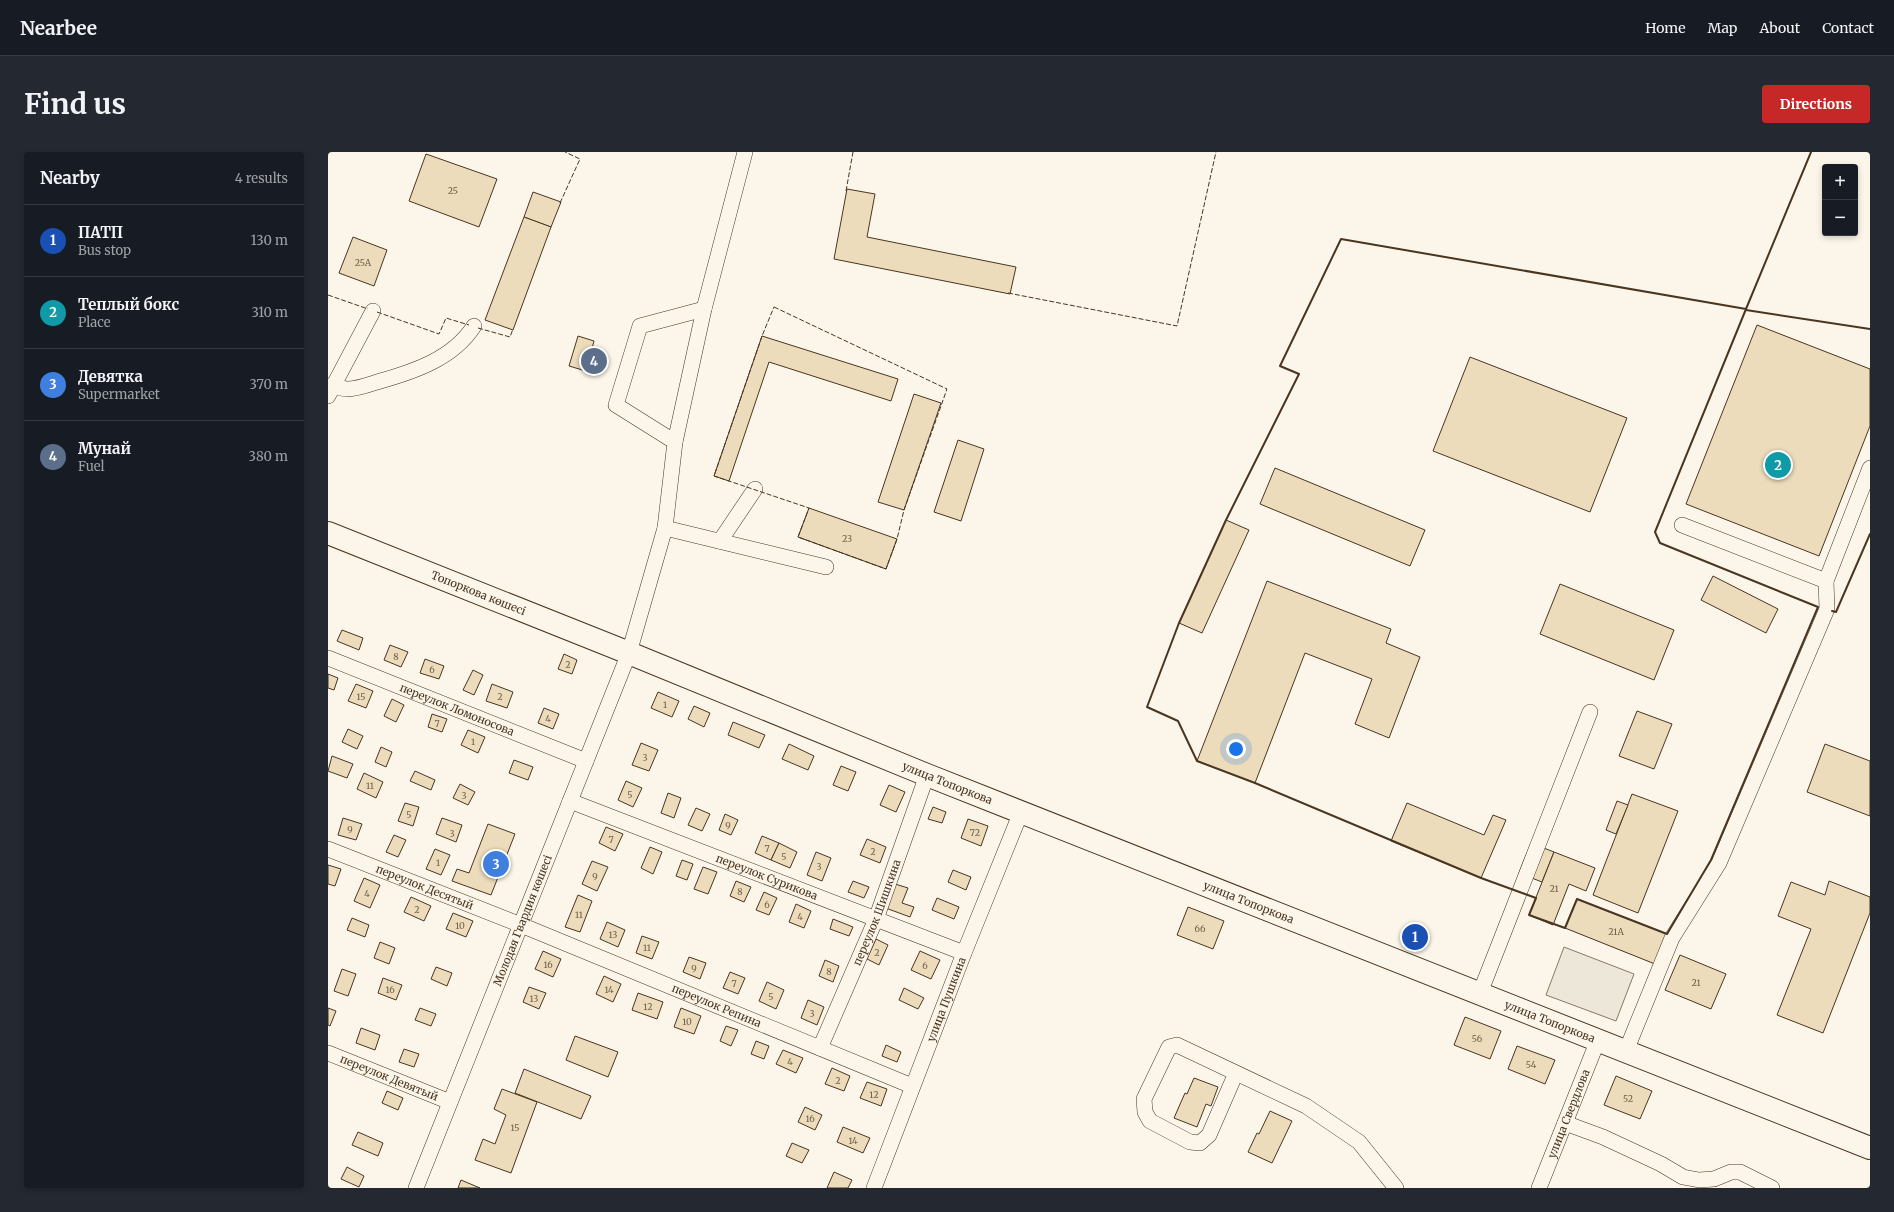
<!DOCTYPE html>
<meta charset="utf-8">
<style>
:root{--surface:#171b24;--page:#242831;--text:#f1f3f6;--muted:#9ea1a6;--line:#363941;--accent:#c62828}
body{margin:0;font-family:Merriweather,serif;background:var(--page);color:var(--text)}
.controls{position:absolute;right:12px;top:12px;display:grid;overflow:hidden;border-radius:4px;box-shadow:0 2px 6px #0003}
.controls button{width:36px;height:36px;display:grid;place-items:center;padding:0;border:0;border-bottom:1px solid var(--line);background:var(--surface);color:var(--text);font:20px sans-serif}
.you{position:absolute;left:908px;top:597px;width:14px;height:14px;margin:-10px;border:3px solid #fff;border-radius:50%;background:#1a73e8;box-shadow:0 0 0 6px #1a73e833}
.badge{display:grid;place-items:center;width:26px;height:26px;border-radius:50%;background:var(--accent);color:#fff;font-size:13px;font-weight:700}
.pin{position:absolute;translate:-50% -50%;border:2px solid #fff;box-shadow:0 1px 4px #0006}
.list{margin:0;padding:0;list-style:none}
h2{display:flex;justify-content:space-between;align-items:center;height:52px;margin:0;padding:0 16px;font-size:17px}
h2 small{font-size:13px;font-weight:400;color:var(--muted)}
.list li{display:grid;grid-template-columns:26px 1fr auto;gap:12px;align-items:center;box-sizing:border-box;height:72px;padding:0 16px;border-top:1px solid var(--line)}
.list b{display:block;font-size:15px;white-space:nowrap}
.list p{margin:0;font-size:13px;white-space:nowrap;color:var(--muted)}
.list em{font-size:13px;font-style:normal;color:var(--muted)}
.map{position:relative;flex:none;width:1542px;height:1036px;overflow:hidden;border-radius:4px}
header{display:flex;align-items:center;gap:24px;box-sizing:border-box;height:56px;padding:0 20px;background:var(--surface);border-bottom:1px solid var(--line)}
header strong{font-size:19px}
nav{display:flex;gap:22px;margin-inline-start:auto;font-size:14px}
.intro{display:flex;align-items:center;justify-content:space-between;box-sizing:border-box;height:96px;padding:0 24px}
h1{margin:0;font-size:28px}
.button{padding:10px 18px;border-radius:4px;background:var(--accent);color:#fff;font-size:14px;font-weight:700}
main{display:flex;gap:24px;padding:0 24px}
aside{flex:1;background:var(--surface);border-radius:4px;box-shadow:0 2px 6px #0003}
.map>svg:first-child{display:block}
.parking{fill:#ede7d9;stroke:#887966}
.building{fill:#ecdcbc;stroke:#4a3520}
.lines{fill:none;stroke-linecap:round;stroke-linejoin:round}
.minor-casing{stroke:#4a3520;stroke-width:16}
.highway-casing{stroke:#4a3520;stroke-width:24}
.minor{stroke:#fbf6e9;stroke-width:15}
.highway{stroke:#fbf6e9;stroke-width:22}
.fence{stroke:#4a3520;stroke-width:1;stroke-dasharray:5 2;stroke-linecap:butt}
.wall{stroke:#4a3520;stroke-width:2}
.labels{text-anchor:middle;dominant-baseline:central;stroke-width:3;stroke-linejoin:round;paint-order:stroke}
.number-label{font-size:9px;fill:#725f47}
.street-label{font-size:11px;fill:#4a3520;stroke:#fbf6e9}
</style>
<header>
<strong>Nearbee</strong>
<nav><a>Home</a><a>Map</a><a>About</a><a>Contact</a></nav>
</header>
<div class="intro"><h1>Find us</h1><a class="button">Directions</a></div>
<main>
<aside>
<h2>Nearby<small>4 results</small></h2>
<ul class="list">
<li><span class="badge" style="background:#1a4fb4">1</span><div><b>ПАТП</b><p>Bus stop</p></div><em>130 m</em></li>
<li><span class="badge" style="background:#0f9aa8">2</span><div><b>Теплый бокс</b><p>Place</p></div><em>310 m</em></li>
<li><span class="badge" style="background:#3f7fe0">3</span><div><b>Девятка</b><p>Supermarket</p></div><em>370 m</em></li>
<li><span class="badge" style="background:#5c6f8a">4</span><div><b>Мунай</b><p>Fuel</p></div><em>380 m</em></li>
</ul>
</aside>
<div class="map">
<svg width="1542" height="1036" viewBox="0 0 1542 1036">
<rect width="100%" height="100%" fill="#fbf6e9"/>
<path class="parking" d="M1236,795L1306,822L1288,869L1218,843Z"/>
<g class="building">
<path d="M98,2L169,27L151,75L81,49Z"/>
<path d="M519,37L547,42L539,85L688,115L682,142L506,107Z"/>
<path d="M205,40L233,50L223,75L196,65Z"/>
<path d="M196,65L223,75L185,178L157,168Z"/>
<path d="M25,85L59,98L46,134L11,121Z"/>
<path d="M1429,173L1542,217V274L1491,404L1358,352Z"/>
<path d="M250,184L266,189L258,219L241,214Z"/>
<path d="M434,184L570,227L563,249L441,210L401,329L386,324Z"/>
<path d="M1142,205L1299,266L1262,360L1105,299Z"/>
<path d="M586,242L613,251L576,358L550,350Z"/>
<path d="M630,288L656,297L633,369L606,360Z"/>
<path d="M947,316L1097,378L1082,414L932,352Z"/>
<path d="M481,356L569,387L558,417L470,385Z"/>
<path d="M898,368L921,378L874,481L851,471Z"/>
<path d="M1385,424L1450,457L1438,481L1373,448Z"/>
<path d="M939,429L1063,477L1058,491L1092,505L1061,586L1027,572L1044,527L977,501L927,631L869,609Z"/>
<path d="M1232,432L1346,478L1326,528L1212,482Z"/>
<path d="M14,478L35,486L31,498L9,489Z"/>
<path d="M62,493L80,500L73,515L56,508Z"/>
<path d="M236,502L249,508L244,522L230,517Z"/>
<path d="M97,507L116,514L111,527L92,521Z"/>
<path d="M145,518L155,523L146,543L135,538Z"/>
<path d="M0,522L10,526L6,538L0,536Z"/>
<path d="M28,532L45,539L38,556L20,549Z"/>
<path d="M164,532L185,540L179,556L158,549Z"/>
<path d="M330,540L351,549L344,565L323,556Z"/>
<path d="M64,547L76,553L68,570L56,564Z"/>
<path d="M366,554L382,561L376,575L360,567Z"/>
<path d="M216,556L231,562L225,577L210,571Z"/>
<path d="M1309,559L1344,572L1326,617L1291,604Z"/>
<path d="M104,562L119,567L114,580L100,575Z"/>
<path d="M405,570L437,583L431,596L400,583Z"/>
<path d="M20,577L35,584L29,597L14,590Z"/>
<path d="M140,578L157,585L150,601L133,593Z"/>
<path d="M313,591L330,598L321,619L304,613Z"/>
<path d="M461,592L486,604L480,618L454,607Z"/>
<path d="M1497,592L1542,609V664L1479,640Z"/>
<path d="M53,595L64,600L58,615L47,610Z"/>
<path d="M4,604L25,612L19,626L0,619Z"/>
<path d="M186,608L205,615L200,628L181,621Z"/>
<path d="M513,614L528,620L520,639L505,633Z"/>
<path d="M87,619L107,628L103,638L82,629Z"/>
<path d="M36,621L55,630L48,646L29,637Z"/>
<path d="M298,629L314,636L305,655L290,648Z"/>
<path d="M132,632L147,640L140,653L125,646Z"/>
<path d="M561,633L577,640L568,660L552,653Z"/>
<path d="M340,641L353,646L346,666L333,661Z"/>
<path d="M1304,642L1350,659L1310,761L1265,743Z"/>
<path d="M1289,649L1300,653L1288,682L1278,678Z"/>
<path d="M77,651L91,655L85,674L70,669Z"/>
<path d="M1079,651L1156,683L1165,663L1178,668L1153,726L1063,689Z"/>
<path d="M605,655L618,660L614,671L600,667Z"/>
<path d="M368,656L382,662L374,679L360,673Z"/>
<path d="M397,662L410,668L403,683L391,678Z"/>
<path d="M15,666L34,672L28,688L10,683Z"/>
<path d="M114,666L134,673L128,690L108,682Z"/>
<path d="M640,667L660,674L653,694L633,686Z"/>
<path d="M160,672L187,682L163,743L124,729L129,717L141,721Z"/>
<path d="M278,675L295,682L287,699L271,691Z"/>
<path d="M66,683L78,688L70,705L58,700Z"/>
<path d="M434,684L451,691L443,708L427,701Z"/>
<path d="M539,687L558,695L552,711L532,703Z"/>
<path d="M451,691L469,700L462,716L443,708Z"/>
<path d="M1203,691L1226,700L1214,730L1191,721Z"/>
<path d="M322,695L334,700L325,722L313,716Z"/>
<path d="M107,697L122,703L113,723L98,717Z"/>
<path d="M488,700L503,706L494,729L479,723Z"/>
<path d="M1226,700L1267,716L1258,739L1241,732L1225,773L1201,763Z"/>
<path d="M354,708L365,712L359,728L348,724Z"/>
<path d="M264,709L280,715L269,739L254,732Z"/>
<path d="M0,713L13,717L7,734L0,732Z"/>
<path d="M375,715L389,720L380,742L366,737Z"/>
<path d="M625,718L643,725L638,738L620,730Z"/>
<path d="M36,726L52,733L42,756L26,749Z"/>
<path d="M408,729L423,735L416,750L402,744Z"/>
<path d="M525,729L541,735L536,746L520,740Z"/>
<path d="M1501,729L1542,745V761L1495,881L1449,863L1483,777L1450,764L1463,730L1497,743Z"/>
<path d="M564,731L580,736L574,751L586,755L582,765L555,755Z"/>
<path d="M436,740L449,746L441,763L428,758Z"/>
<path d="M250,743L264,749L252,780L237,775Z"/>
<path d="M83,745L103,754L96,769L76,760Z"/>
<path d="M609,746L631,755L626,767L604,758Z"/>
<path d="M1249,747L1339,782L1327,812L1237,776Z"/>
<path d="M468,752L483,759L476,776L461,770Z"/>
<path d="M860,755L896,769L885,797L849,783Z"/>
<path d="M125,761L145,769L138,785L118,777Z"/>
<path d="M24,766L41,773L37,785L19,778Z"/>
<path d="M505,767L525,775L521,784L502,777Z"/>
<path d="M279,770L297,778L290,795L272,787Z"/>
<path d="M314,784L331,790L324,807L308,801Z"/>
<path d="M548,787L560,793L551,813L539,807Z"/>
<path d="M52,790L67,796L61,812L46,806Z"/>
<path d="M215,799L233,807L225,825L207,817Z"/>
<path d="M592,799L612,808L603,827L583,818Z"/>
<path d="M1352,803L1398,822L1383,857L1337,838Z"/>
<path d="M361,805L378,811L372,827L355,820Z"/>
<path d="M497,808L511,814L505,830L491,824Z"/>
<path d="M108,815L124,821L119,834L103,827Z"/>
<path d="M14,817L28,822L20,844L6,839Z"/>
<path d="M402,820L417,826L410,842L395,836Z"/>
<path d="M276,824L293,832L285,850L268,842Z"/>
<path d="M55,826L74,833L68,848L50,841Z"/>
<path d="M439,830L456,838L448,857L431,849Z"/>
<path d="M201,835L218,841L211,857L195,850Z"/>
<path d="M576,836L596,846L590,857L571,848Z"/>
<path d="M310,841L335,850L329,867L304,858Z"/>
<path d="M480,848L496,855L489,873L473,866Z"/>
<path d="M0,856L8,859L2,874L0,873Z"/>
<path d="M92,856L108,862L103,874L87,868Z"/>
<path d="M353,856L373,864L366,882L346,875Z"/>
<path d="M1137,865L1173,879L1162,907L1126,893Z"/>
<path d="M398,874L410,878L403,894L392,889Z"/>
<path d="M33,876L52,883L47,898L28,891Z"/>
<path d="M247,884L290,900L280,925L238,908Z"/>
<path d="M428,889L441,894L436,907L423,902Z"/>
<path d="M558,893L573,900L569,910L554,904Z"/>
<path d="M1189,894L1227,908L1217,932L1180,917Z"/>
<path d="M76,897L91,902L86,915L71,910Z"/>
<path d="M455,898L475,906L468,921L448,912Z"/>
<path d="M504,916L522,924L516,939L497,932Z"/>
<path d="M196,917L263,944L253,967L187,941Z"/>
<path d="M1288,924L1324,939L1312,967L1276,953Z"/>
<path d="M866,926L890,935L883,954L878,952L869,975L846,966L857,941L859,942Z"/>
<path d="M539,930L559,937L553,954L532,946Z"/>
<path d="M174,937L209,950L183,1021L147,1008L155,987L167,992L178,963L166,957Z"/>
<path d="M59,939L75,946L70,958L54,951Z"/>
<path d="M477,955L494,963L487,978L470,970Z"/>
<path d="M942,959L964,969L944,1011L920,1000L929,981L931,982Z"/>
<path d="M515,975L542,986L535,1001L509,990Z"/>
<path d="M30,980L55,991L50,1004L24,993Z"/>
<path d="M464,991L481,998L474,1011L458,1004Z"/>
<path d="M19,1015L36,1024L31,1035L13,1027Z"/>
<path d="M506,1020L524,1028L520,1036H499Z"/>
<path d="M133,1028L152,1036H130Z"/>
</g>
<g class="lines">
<defs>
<g id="minor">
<path d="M4,233C9,234 14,237 19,237C29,237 40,233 49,230C85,220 125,207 146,174"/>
<path d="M0,244L45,159"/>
<path d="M347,290L288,253L312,174L376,157"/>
<path d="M1354,373L1498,429"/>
<path d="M337,376L498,415"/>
<path d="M392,389L427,337"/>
<path id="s1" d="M0,506L258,609"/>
<path id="s2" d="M242,649L636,801"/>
<path id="s3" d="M0,697L193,773L584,934"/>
<path d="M1152,841L1262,560"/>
<path id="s4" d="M492,896L548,767L599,623"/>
<path d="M1298,899L1344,786L1391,711L1499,457L1498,429L1542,316"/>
<path id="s5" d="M0,901L122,950"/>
<path d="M908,921L881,983L872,991L862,990L822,969L817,960L816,947L841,895L849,893L978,954L1031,990L1068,1036"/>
<path d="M1237,971L1275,985L1333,1012L1355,1025L1371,1028L1386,1027L1403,1020H1412L1444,1036"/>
<path id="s6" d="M88,1036L301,501L337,376L347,290L376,157L417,0"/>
<path id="s7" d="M546,1036L636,801L693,660"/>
<path id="s8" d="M1211,1036L1270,888"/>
</g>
<g id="highway">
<path id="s9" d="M0,381L301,501L599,623L1542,996"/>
</g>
</defs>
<use href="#minor" class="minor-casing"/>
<use href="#highway" class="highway-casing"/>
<use href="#minor" class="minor"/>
<use href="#highway" class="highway"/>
<g class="fence">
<path d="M518,39L525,0"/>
<path d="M232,51L252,7L237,0"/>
<path d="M680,141L849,174L888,0"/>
<path d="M0,143L40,157"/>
<path d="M446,155L619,237L576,358L569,387L558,417L470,385L481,356L386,324L434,184Z"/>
<path d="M49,160L111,182L118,166L141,173"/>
<path d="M150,176L182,185L185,177"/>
</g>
<g class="wall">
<path d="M1013,87L1418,157L1327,380L1332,391L1490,455L1383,708L1339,782L1249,747L1237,776L1201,763L1208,746L1153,726L927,631L869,609L850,569L819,555L851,471L898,368L971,222L952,214Z"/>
<path d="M1418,157L1483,0"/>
<path d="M1418,158L1542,177"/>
<path d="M1504,459L1508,460L1542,382"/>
</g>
</g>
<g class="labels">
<g class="number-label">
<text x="125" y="38">25</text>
<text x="35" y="110">25А</text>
<text x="519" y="386">23</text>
<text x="68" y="504">8</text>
<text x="240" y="512">2</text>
<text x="104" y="517">6</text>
<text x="33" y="544">15</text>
<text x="172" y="544">2</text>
<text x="337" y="552">1</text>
<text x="220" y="566">4</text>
<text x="109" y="571">7</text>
<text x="145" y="589">1</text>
<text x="317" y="605">3</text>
<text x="42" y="633">11</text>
<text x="302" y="642">5</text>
<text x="136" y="643">3</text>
<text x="81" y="662">5</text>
<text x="400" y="673">9</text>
<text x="22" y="677">9</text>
<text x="647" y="680">72</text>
<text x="124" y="681">3</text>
<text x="283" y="687">7</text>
<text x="439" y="696">7</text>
<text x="545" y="699">2</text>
<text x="456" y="704">5</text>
<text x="110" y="710">1</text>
<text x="491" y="714">3</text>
<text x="267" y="724">9</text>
<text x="1226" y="736">21</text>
<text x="412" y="739">8</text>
<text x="39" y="741">4</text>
<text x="439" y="752">6</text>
<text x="89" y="757">2</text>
<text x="251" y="762">11</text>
<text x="472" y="764">4</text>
<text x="132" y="773">10</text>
<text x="872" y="776">66</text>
<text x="1288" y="779">21А</text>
<text x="285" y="782">13</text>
<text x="319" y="795">11</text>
<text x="549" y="800">2</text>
<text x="220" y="812">16</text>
<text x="597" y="813">6</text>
<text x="366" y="816">9</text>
<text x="501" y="819">8</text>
<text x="1368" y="830">21</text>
<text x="406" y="831">7</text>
<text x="62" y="837">16</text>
<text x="281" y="837">14</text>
<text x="443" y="844">5</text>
<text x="206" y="846">13</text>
<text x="320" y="854">12</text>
<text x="484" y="861">3</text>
<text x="359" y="869">10</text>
<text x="1149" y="886">56</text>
<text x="462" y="909">4</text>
<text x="1203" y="912">54</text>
<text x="510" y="928">2</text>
<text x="546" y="942">12</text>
<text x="1300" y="946">52</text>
<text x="482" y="966">16</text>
<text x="187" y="975">15</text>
<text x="525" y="988">14</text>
</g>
<g class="street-label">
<text stroke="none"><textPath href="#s9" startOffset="162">Топоркова көшесі</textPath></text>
<text stroke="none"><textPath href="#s1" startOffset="139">переулок Ломоносова</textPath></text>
<text stroke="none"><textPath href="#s9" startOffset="668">улица Топоркова</textPath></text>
<text stroke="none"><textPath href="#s2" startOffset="211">переулок Сурикова</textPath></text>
<text stroke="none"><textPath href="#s3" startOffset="104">переулок Десятый</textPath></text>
<text stroke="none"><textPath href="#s9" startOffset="992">улица Топоркова</textPath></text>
<text stroke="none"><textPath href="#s4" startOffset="147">переулок Шишкина</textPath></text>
<text stroke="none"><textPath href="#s6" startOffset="288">Молодая Гвардия көшесі</textPath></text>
<text stroke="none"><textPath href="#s7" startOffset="202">улица Пушкина</textPath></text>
<text stroke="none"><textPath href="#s3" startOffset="419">переулок Репина</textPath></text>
<text stroke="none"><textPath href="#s9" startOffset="1316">улица Топоркова</textPath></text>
<text stroke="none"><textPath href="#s5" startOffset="66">переулок Девятый</textPath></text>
<text stroke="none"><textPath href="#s8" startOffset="80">улица Свердлова</textPath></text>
</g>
</g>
</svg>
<div class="controls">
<button>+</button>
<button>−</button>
</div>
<div class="you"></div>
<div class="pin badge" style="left:1087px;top:785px;background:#1a4fb4">1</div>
<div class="pin badge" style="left:1450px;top:313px;background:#0f9aa8">2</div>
<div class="pin badge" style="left:168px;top:712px;background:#3f7fe0">3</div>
<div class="pin badge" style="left:266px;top:209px;background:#5c6f8a">4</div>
</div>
</main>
